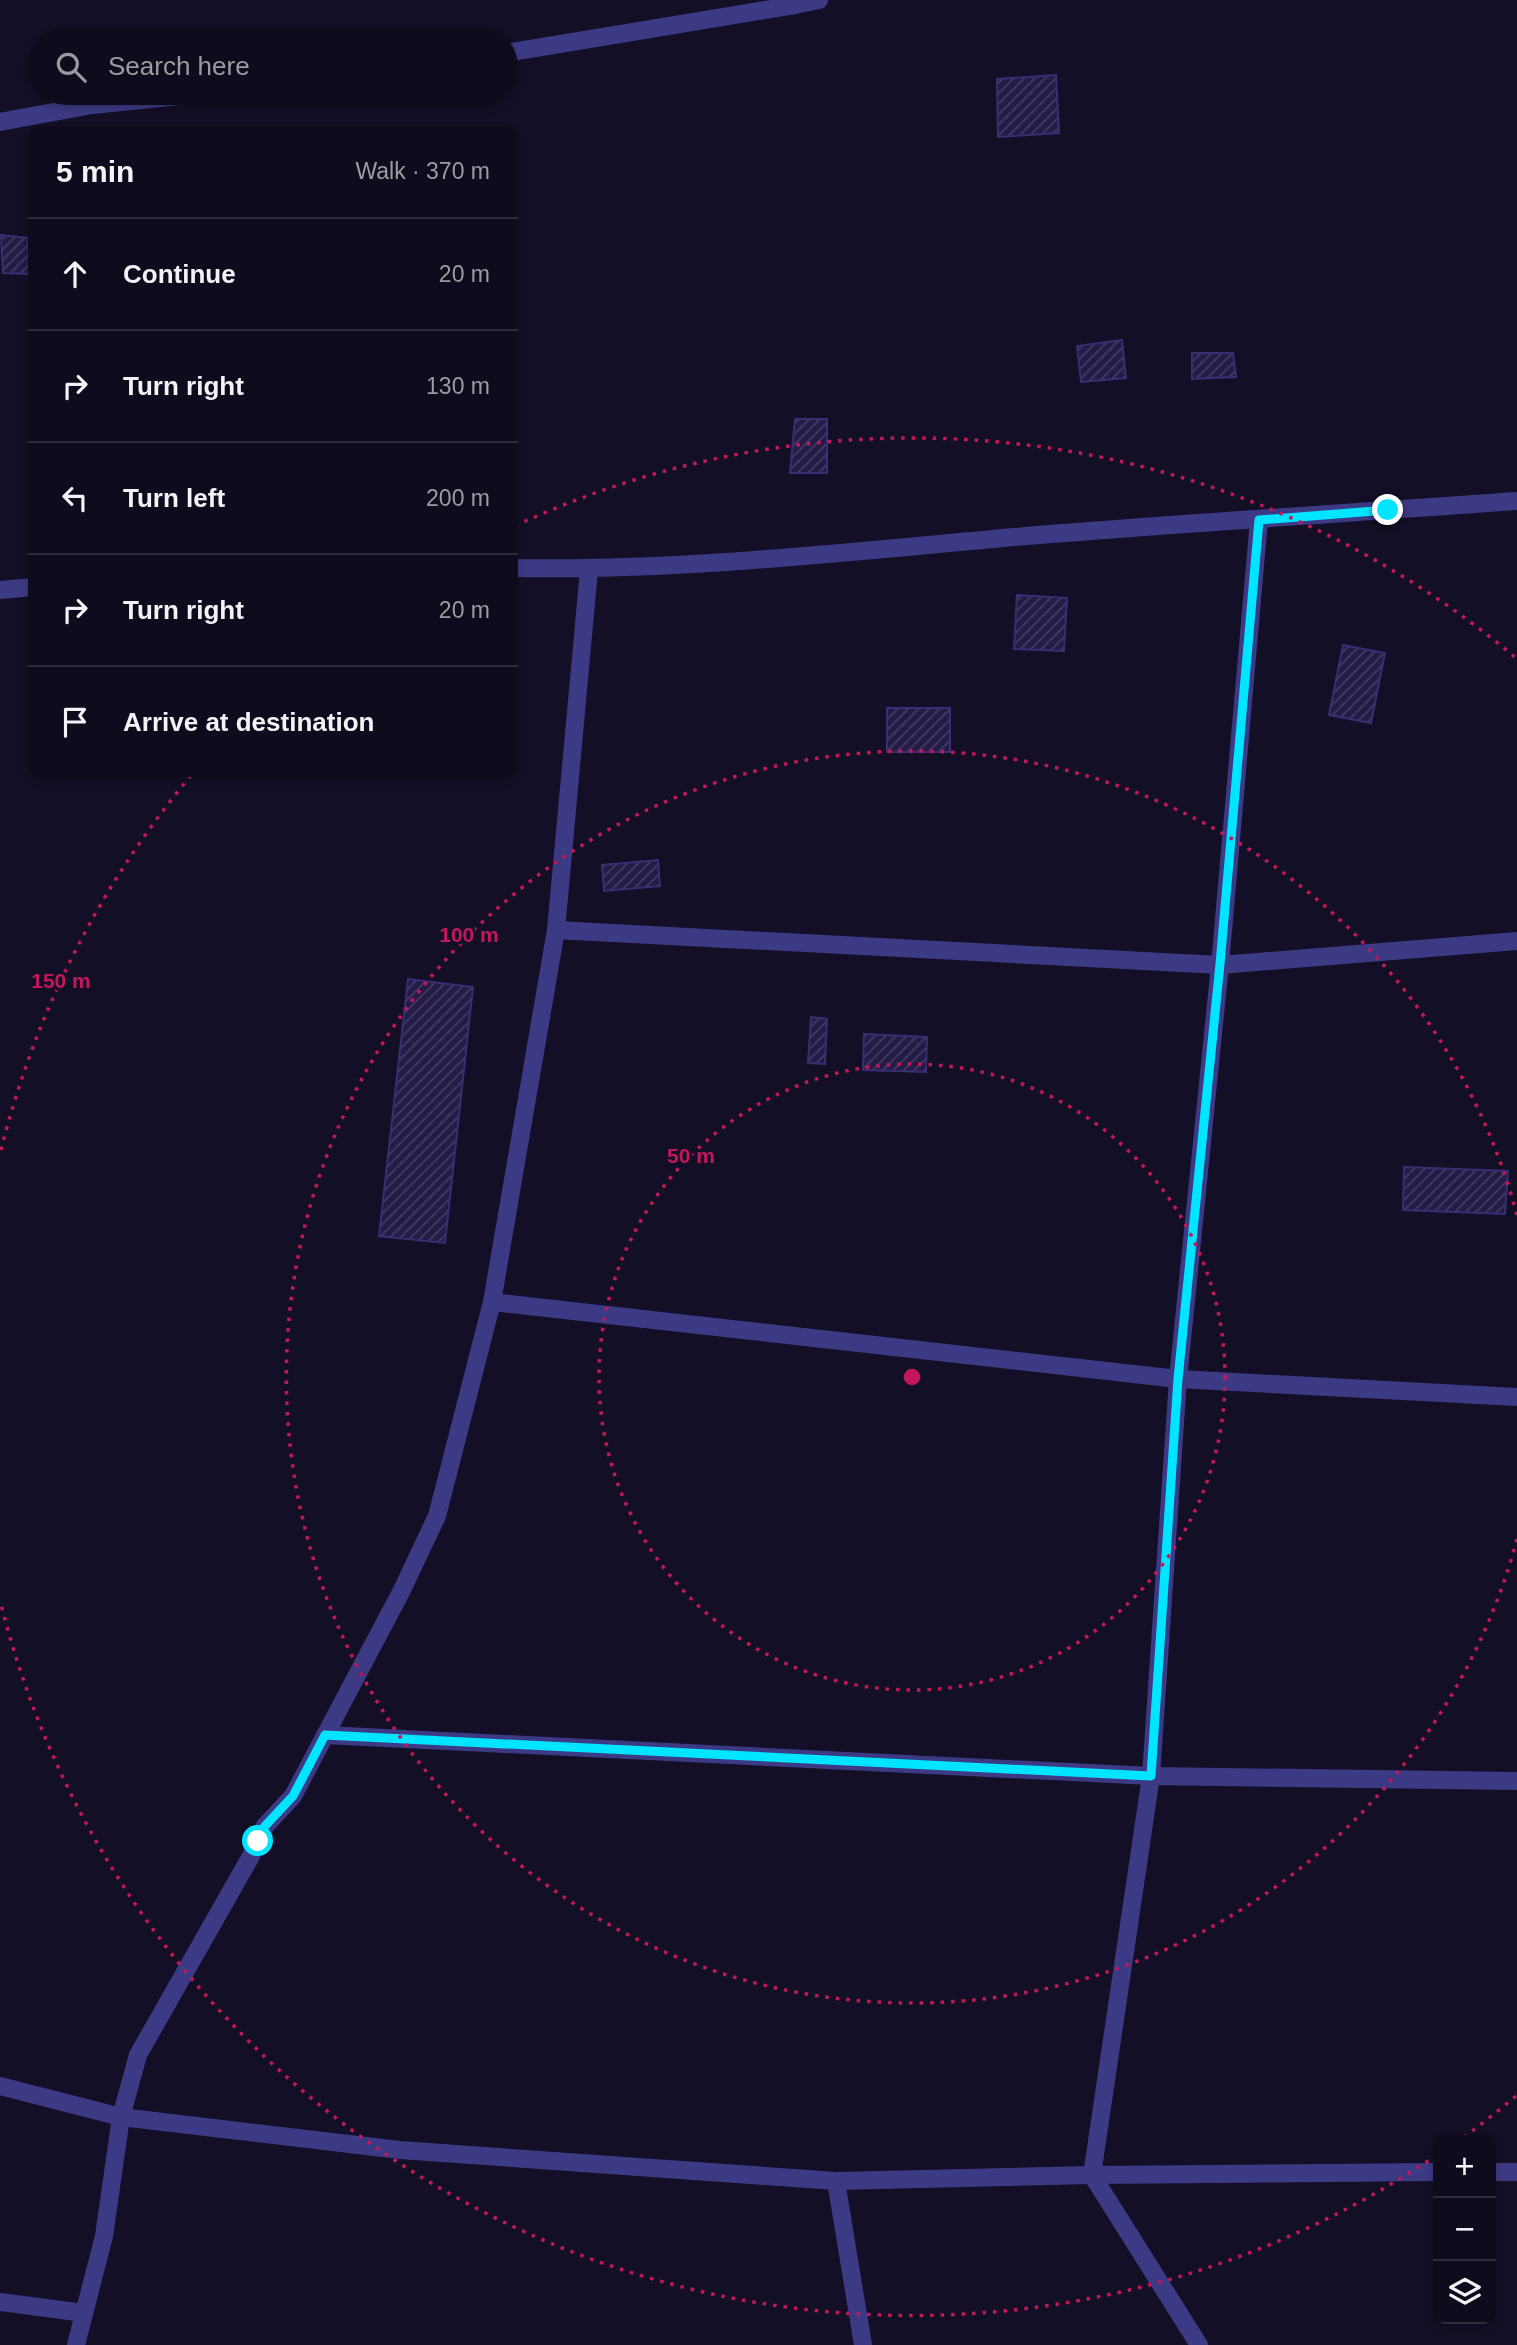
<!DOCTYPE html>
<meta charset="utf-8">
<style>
:root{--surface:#0e0b1c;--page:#1c1929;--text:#f1f3f6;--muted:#9b9ba3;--line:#2e2b3b}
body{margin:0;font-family:Arial,sans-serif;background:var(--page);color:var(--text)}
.controls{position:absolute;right:21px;bottom:21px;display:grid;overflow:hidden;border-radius:14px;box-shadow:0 4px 10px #0003}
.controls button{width:63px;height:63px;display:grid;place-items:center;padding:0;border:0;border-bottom:2px solid var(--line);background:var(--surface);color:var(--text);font:35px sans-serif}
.stop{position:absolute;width:21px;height:21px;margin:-16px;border:5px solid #00e5ff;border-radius:50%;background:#fff}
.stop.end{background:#00e5ff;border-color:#fff;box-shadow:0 2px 7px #0008}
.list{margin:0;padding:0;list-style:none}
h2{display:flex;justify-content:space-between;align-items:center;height:91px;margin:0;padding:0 28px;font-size:30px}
h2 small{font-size:23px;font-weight:400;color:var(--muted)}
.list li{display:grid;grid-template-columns:46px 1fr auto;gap:21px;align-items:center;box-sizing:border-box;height:112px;padding:0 28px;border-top:2px solid var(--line)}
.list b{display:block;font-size:26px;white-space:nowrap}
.list em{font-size:23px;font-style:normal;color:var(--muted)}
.icon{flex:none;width:38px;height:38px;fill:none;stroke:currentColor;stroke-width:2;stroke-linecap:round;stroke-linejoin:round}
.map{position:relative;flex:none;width:1517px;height:2345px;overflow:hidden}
.search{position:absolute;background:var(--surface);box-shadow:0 4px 10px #0003;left:28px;top:28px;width:490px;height:77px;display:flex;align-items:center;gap:18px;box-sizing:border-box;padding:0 24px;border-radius:38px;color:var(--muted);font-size:26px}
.panel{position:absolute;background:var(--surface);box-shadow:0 4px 10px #0003;left:28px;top:126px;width:490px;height:651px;border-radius:14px}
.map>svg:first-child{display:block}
.building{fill:url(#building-hatch);stroke:#3b2d73;stroke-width:2}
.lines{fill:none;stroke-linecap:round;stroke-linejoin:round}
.minor{stroke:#3d3a85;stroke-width:18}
.route{stroke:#00e5ff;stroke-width:9}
.ring{fill:none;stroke:#c2185b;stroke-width:3.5;stroke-dasharray:3.5 7}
.centre{fill:#c2185b;stroke:#130f26;stroke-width:3.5}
.ring-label{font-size:21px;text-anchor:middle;font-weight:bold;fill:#c2185b;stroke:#130f26;stroke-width:6;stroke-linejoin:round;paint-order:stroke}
</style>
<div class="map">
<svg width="1517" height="2345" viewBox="0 0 1517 2345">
<defs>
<pattern id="building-hatch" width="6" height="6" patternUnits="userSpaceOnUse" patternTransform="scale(1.75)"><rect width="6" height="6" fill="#241b47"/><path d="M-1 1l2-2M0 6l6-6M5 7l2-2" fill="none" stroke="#433b63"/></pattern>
</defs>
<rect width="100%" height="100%" fill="#130f26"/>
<g class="building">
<path d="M1056,75L1059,133L998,137L997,79Z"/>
<path d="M1,235L28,238L29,274L3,273Z"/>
<path d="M1122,340L1126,378L1081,382L1077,346Z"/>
<path d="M1192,353H1233L1236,377L1192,379Z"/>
<path d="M795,419H827V473H790Z"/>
<path d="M1017,595L1067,598L1064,651L1014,649Z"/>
<path d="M1343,645L1385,653L1371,723L1329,715Z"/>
<rect x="887" y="708" width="63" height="44"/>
<path d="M658,860L660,886L604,891L602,865Z"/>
<path d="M408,979L473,987L445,1243L379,1236Z"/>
<path d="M811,1017L827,1019L825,1064L808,1063Z"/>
<path d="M864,1034L927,1037L926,1072L863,1070Z"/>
<path d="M1404,1167L1508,1171L1505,1214L1403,1210Z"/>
</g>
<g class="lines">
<g class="minor">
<path d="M795,5L819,0"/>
<path d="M506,53L795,5V0"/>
<path d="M0,122L92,105L209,93"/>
<path d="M513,568C680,571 848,552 1015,537C1182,523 1350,513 1517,501"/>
<path d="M0,590L33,587"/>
<path d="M556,930L1220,965L1259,520"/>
<path d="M492,1302L1178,1379L1517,1397"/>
<path d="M325,1735L1151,1776L1517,1781"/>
<path d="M0,2086L121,2117L400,2150L836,2181L1092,2175L1151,1776L1178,1379L1220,965L1517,941"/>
<path d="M1491,2172H1517"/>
<path d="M1092,2175L1438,2172"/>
<path d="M1092,2175L1199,2345"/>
<path d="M836,2181L863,2345"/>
<path d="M0,2302L84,2313"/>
<path d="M76,2345L104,2236L121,2117L138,2055L251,1856L265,1826L293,1796L401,1592L437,1516L492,1302L556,930L589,570"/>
</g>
</g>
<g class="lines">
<path class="route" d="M258,1841L265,1826L293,1796L325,1735L1151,1776L1178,1379L1220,964L1259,520L1388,510"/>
</g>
<g class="ring">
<circle cx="912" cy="1377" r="313"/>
<path d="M1517 1539A626 626 0 1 1 1517 1215"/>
<path d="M1516 2096A939 939 0 0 1 1464 2137M1437 2155A939 939 0 0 1 1 1604M1 1150A939 939 0 0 1 193 773M515 526A939 939 0 0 1 1516 658"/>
</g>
<circle cx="912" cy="1377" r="10" class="centre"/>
<g class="ring-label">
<text x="469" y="942">100 m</text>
<text x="61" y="988">150 m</text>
<text x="691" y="1163">50 m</text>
</g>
</svg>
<div class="controls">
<button>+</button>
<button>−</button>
<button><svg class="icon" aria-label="layers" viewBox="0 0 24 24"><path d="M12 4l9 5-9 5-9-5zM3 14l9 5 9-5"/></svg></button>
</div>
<div class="stop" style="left:258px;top:1841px"></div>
<div class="stop end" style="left:1388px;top:510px"></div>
<div class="search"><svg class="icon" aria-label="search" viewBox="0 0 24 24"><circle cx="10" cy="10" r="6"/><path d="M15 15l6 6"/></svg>Search here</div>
<section class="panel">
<h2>5 min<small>Walk · 370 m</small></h2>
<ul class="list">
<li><svg class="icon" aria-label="ahead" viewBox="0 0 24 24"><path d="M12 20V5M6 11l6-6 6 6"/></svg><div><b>Continue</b></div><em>20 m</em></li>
<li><svg class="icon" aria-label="right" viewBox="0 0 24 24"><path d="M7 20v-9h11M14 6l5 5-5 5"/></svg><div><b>Turn right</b></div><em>130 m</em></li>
<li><svg class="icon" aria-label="left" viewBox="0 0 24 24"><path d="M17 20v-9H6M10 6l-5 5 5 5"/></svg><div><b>Turn left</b></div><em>200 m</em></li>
<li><svg class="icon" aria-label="right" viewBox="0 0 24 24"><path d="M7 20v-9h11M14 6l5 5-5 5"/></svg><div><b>Turn right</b></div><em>20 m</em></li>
<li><svg class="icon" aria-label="arrive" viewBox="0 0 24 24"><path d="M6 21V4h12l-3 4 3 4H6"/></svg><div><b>Arrive at destination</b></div></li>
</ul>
</section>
</div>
